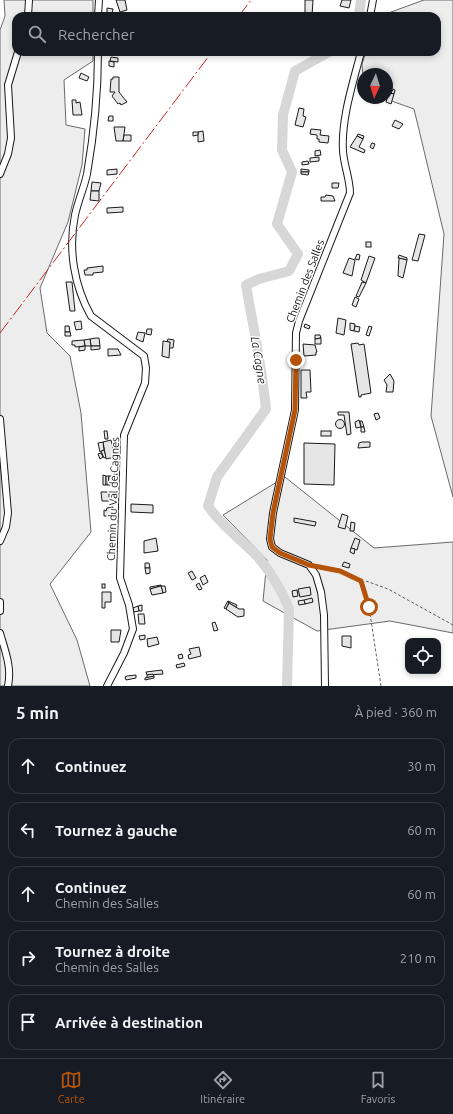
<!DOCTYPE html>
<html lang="fr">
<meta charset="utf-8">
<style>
:root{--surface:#171b24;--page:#242831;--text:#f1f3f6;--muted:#9ea1a6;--line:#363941;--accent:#b45309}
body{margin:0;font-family:Ubuntu,sans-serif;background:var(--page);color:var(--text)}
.controls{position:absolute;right:12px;bottom:12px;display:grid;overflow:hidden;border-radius:8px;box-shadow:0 2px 6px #0003}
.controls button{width:36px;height:36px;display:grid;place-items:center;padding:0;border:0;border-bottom:1px solid var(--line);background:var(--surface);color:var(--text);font:20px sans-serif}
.compass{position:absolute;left:357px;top:68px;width:36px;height:36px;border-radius:50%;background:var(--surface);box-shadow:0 2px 6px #0003;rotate:184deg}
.stop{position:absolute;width:12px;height:12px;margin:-9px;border:3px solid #b45309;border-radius:50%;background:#fff}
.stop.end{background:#b45309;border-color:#fff;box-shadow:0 1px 4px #0008}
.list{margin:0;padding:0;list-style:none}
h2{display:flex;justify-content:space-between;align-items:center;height:52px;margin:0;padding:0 16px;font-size:17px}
h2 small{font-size:13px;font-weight:400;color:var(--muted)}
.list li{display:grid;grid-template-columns:26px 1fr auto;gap:12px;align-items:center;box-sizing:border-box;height:56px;margin:0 8px 8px;padding:0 8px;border:1px solid var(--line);border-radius:12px}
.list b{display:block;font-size:15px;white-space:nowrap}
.list p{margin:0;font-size:13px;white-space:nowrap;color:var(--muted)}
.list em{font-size:13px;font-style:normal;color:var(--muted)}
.icon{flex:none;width:22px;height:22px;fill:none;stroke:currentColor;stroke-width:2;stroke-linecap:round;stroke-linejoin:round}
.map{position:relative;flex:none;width:453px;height:686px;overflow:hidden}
.search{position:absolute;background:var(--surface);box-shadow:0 2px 6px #0003;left:12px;right:12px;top:12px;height:44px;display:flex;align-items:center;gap:10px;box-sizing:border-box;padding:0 14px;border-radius:12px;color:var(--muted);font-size:15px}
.sheet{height:372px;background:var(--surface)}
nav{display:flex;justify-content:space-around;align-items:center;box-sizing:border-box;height:56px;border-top:1px solid var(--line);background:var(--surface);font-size:11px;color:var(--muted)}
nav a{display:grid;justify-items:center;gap:2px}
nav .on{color:var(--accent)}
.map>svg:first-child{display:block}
.built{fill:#ededed;stroke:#6a6a6a}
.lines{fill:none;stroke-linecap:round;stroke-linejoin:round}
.river{stroke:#d7d7d7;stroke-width:10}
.building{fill:#e6e6e6;stroke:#1a1a1a}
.minor-casing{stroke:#1a1a1a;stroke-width:8}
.path{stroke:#5f5f5f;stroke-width:1;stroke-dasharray:3 2;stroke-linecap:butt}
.minor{stroke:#fff;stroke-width:6}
.power{stroke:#c62828;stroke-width:1;stroke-dasharray:14 3 2 3;stroke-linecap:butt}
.route{stroke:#b45309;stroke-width:5}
.labels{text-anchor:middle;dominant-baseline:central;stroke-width:3;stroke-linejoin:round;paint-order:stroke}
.street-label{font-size:11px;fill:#1a1a1a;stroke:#fff}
.water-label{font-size:12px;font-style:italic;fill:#1a1a1a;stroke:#fff}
</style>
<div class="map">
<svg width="453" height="686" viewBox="0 0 453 686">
<rect width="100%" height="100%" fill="#fff"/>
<g class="built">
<path d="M4,0H93V16H16V52H93V61L64,80L66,125L85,129L82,165L68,222L40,288L47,333L70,356L81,413L91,532L50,584L77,640L90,686H0V30L5,16Z"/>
<path d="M424,0H453V497L431,416L444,234L414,109L383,98H387V74H363V76L362,64L366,52H437V16H380Z"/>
<path d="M285,477L374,548L453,542V633L390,621L317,631L263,601L267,560L223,515Z"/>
</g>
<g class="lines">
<g class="river">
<path d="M359,16L361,0"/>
<path d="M287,686L289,609C284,594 267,566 255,554C239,538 221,525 208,506L217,477L266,409C262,368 253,326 246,285L259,279L289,271L298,254L277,224L292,172L282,150L283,115L295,71L329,52"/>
</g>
</g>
<g class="building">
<path d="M116,0H125L127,10L120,12Z"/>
<path d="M305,0H313L312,16H305Z"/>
<path d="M342,0H351L349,8L340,6Z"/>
<path d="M107,8L113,9L112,13H107Z"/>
<path d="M209,52H216L212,55H209Z"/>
<path d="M111,57L118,58V62L110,61Z"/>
<path d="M109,61L114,62V67L109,66Z"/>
<path d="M81,73L89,77L87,81L79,78Z"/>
<path d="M113,77H119V92L127,102L121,105L120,103L118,104L112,96L115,92H110L111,79H113Z"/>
<path d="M393,89L395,90L394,94L391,93Z"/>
<path d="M389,93L394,94L391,104L386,102Z"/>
<path d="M72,100H76V103L80,102L82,115H73Z"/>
<path d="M299,108L304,109L303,116L306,117L303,127L295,125Z"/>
<path d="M109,116H113V121H108Z"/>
<path d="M395,120L403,124L399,129L392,126Z"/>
<path d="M114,127H125L123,141H116Z"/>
<path d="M311,129L321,130L320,135L329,136L328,143L319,142V139H317V135L310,134Z"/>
<path d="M203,131L204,141L198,142V132Z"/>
<path d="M193,132H198V135L193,136Z"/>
<path d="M358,134L364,136L363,139L357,136Z"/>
<path d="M124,135H131V141H123Z"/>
<path d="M357,136L363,139L359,147L365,150L364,153L350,147Z"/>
<path d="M372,143L375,144L373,149L370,147Z"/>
<path d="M320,150L321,155L315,156V151Z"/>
<path d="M319,157V161L310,162V158Z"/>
<path d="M308,161L309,164L302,165V162Z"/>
<path d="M117,169V174L107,175V170Z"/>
<path d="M301,169L309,170V172H301Z"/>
<path d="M301,172H309L308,175L301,174Z"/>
<path d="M92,182L101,183L99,191H91Z"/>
<path d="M332,183H339L338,188H332Z"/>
<path d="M91,191H99V201L90,200Z"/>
<path d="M326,195L333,196L335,201H321V197H325Z"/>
<path d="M123,207V212L107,213V208Z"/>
<path d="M419,234L425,235L418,261L412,260Z"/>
<rect x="366" y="242" width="5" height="5"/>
<path d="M357,254L360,255L359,260L355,259Z"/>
<path d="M399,255L407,258V260L398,258Z"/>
<path d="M369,256L375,258L366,283L361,280Z"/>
<path d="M349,258L355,260L352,276L343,273Z"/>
<path d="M399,258L407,260L403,278L398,276Z"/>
<path d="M103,266V272L93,273V275H85L84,270H87V268Z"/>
<path d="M66,282H72L75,311H70Z"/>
<path d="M362,282L366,283L359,297L356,296Z"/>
<path d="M355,297L359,299L356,307L352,305Z"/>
<path d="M338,318L346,320L344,335L336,333Z"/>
<path d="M81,321L82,329L76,330L74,322Z"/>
<path d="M350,323L355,324L354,331L350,330Z"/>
<path d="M305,324L310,326L309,329L304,327Z"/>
<path d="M65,326H69L70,332H65Z"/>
<path d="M355,326L360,327L359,332L354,331Z"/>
<path d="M369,326L372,327L369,336L366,335Z"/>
<path d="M147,329H152L151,335L146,334Z"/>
<path d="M65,332H70L71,336H65Z"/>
<path d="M138,332L145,333L143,342L136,339Z"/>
<path d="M315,335H320L321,338L315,339Z"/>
<path d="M96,338H99L100,346H91L90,339Z"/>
<path d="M321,338V344H315V339Z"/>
<path d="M90,339L91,346H85L84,340Z"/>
<path d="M168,339L174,340L173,348H169L170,342H167Z"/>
<path d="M84,340L85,346L75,347V345H72V341Z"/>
<path d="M163,341L170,342L169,358L162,356Z"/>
<path d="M358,343L359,345L364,344L371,393L361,395V397H359L351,344Z"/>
<path d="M303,344L315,345L317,352H316V355L304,356Z"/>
<path d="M85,346V350L79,351V347Z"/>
<path d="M91,346H100V349L91,350Z"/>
<path d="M108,349H118L121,355L108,356Z"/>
<path d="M301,370H310L311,392H306L307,398H301Z"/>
<path d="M390,374L394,381L393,392H386L387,385L384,380Z"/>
<path d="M338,412H349L351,434L347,435L344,415H338Z"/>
<path d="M378,413L380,418L376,420L374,414Z"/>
<circle cx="340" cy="424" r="4.5"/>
<path d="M359,420L361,427L356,428L355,422Z"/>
<path d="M360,421H362L364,427H361Z"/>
<path d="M361,427H364L365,432H361Z"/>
<path d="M104,431H107L108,439H105Z"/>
<rect x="321" y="431" width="10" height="5"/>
<path d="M111,440L115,457L106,459L103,442Z"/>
<path d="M103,442L104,450L100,452L98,443Z"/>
<path d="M362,442H370V447L358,448L359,443Z"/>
<path d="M304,443L335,444L334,485L304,484Z"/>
<path d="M104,450L106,457L104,458L101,451Z"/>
<path d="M101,453L103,457L100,459L98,454Z"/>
<rect x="114" y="474" width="3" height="11"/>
<path d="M103,475L106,476V485H103Z"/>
<path d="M106,476H109L108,485H106Z"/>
<path d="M109,476H112L111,485H108Z"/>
<path d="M101,492H109V501H102Z"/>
<path d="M131,504L153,505V513L131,512Z"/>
<path d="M113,507L114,516H104V510L106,511L107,508Z"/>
<path d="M342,514L348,516L345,529L338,527Z"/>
<path d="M294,518L316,522L315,526L294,522Z"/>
<path d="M351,522L355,523L354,531H350Z"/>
<path d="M156,538L158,551L144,553V541Z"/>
<path d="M355,538L360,540L357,550L351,548Z"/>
<path d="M351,548L355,549L354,554L350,552Z"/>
<path d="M344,562L350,564L349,568L342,566Z"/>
<path d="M145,563H149L150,568H145Z"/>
<path d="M145,568H150V573L146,574Z"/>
<path d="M192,571L196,578L192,580L188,573Z"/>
<path d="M205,575L208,582L203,585L200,578Z"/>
<path d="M199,583L202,589L199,590L196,585Z"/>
<rect x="102" y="584" width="3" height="4"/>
<path d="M161,585V586L150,589V587Z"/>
<path d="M161,586H165L166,592L163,593Z"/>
<path d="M161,586L163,593L152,595L150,589Z"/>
<path d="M310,587L311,595L300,597L298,589Z"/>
<path d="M297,590L298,596L293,597L292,591Z"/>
<path d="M102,592H111V602H105V608H102Z"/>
<path d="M312,598L313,602L305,604L304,600Z"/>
<path d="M304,600L305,604L299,605L298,601Z"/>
<path d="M228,601L229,603L226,609L224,608Z"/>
<path d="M228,601L237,605L236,607L229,603Z"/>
<path d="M229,603L239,609H244V616L238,617L226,609Z"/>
<path d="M142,605V611H139L138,606Z"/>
<path d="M138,606L139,611L134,612L133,608Z"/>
<path d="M138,614H144L145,624H139Z"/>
<path d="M215,622L218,630L214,631L212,623Z"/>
<path d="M111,630H121L119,642H111Z"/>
<path d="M145,635V639L140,640L139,636Z"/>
<path d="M342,636H351V648L342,646Z"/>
<path d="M157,637L159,644L148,647L147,639Z"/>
<path d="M199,647L201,656L189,659L188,655L191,654L189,649Z"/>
<path d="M182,654L183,658L179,659L178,655Z"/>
<path d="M184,663L185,666L177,668L176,665Z"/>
<path d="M162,670L163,674L147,675L146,672Z"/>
<path d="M153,674L154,676L147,678V675Z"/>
<path d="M136,675V678L126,680L125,677L127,676Z"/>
<path d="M154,676V678L145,680V678Z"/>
</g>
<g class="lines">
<defs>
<g id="minor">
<path d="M28,16L29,0"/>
<path d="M98,16L99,0"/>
<path d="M370,16L373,0"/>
<path d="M98,52C98,93 94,134 87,174C84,188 78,201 75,215C68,249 74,286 91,316L144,356L146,368L145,383L124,435L120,578L129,605L133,629L124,653L107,686"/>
<path d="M0,174L8,154L11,138L8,85L18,52"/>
<path d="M0,419L8,513L6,527L0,541"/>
<path d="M0,602V611"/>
<path d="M0,633C5,651 12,667 8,686"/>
<path d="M325,686L324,615L321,592L316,575L309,565L280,553L272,547L270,539L273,513L295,410L296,333L299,321L350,193C350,179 344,166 343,151C341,119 353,83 361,52"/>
</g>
</defs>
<use href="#minor" class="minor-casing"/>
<g class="path">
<path d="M318,566L340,571L361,581L369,607L381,686"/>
<path d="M362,584L366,581L388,589L453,625"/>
</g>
<use href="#minor" class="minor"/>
<g class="power">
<path d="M239,16L251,0"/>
<path d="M0,333L212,52"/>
</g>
</g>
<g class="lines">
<path class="route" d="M296,360L295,410L273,513L270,539L272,547L280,553L309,565L340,571L361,581L369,607"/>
</g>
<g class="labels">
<g class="street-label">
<text transform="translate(305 281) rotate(-69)">Chemin des Salles</text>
<text transform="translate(113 499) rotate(-88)">Chemin du Val de Cagnes</text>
</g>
<g class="water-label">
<text transform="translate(259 360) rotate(81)">La Cagne</text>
</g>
</g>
</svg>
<div class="controls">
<button><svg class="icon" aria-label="locate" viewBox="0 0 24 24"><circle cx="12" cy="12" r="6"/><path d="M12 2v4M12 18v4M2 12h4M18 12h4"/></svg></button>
</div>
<svg class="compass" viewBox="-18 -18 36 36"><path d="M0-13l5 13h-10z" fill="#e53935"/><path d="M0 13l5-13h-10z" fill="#9ea1a6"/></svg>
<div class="stop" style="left:369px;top:607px"></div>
<div class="stop end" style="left:296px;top:360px"></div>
<div class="search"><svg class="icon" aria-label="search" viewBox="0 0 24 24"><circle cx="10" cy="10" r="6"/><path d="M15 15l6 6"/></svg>Rechercher</div>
</div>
<section class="sheet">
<h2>5 min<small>À pied · 360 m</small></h2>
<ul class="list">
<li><svg class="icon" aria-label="ahead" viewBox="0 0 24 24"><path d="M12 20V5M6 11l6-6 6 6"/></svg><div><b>Continuez</b></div><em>30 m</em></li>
<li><svg class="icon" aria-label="left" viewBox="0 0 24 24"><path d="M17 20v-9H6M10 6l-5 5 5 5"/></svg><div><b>Tournez à gauche</b></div><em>60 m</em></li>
<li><svg class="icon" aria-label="ahead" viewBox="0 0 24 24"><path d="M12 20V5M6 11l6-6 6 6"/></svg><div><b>Continuez</b><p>Chemin des Salles</p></div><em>60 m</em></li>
<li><svg class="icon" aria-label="right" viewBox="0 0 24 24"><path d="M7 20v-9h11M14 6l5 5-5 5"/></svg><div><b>Tournez à droite</b><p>Chemin des Salles</p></div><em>210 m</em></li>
<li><svg class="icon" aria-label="arrive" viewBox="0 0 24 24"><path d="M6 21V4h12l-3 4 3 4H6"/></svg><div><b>Arrivée à destination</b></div></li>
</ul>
</section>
<nav>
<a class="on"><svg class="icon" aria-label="map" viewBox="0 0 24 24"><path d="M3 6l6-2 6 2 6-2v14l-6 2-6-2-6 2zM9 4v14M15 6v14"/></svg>Carte</a>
<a><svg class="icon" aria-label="directions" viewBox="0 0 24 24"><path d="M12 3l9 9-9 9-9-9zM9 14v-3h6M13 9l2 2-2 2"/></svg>Itinéraire</a>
<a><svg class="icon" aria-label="saved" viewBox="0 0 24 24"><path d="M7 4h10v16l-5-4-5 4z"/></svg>Favoris</a>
</nav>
